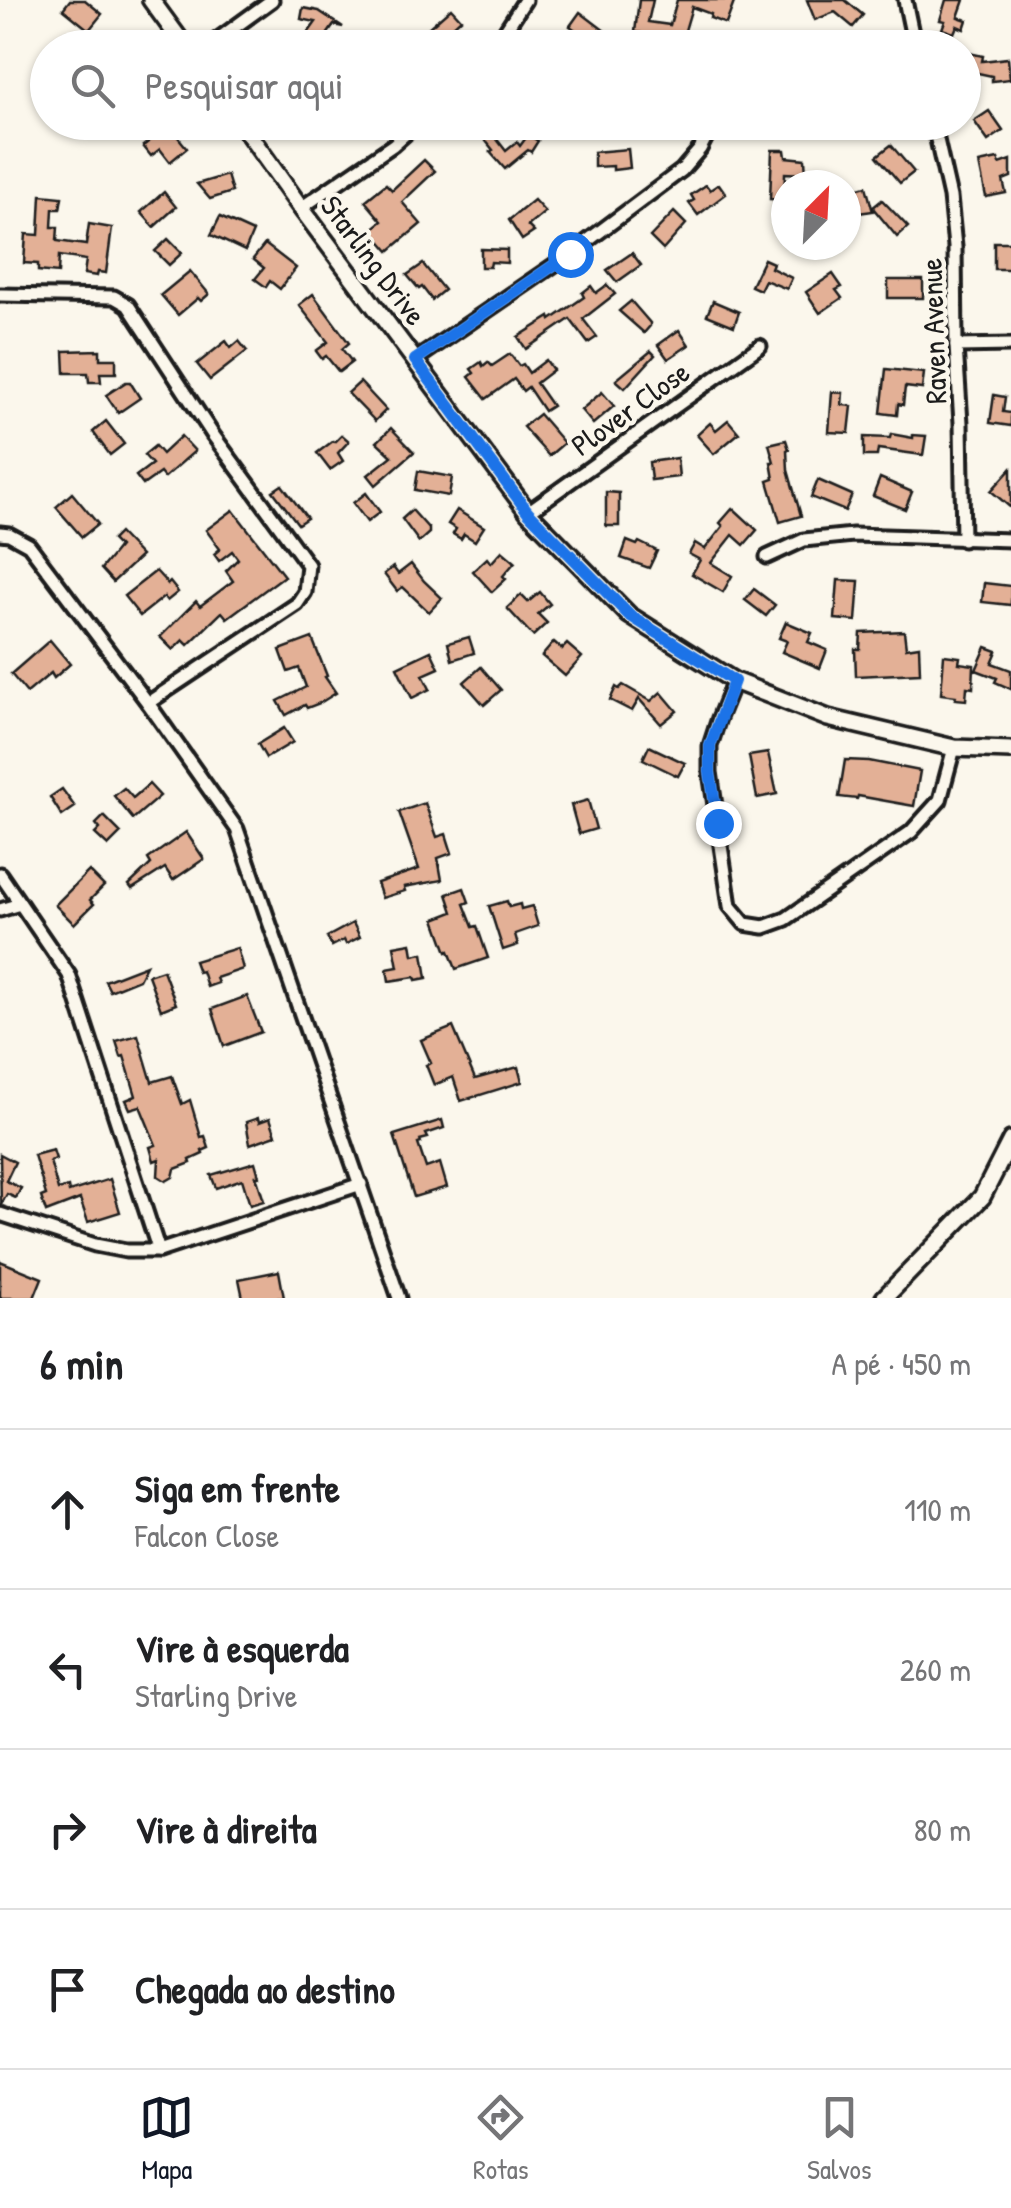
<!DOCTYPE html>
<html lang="pt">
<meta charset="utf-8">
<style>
:root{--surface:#fff;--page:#f2f2f2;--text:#202124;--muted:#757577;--line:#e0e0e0;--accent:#111827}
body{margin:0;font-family:"Patrick Hand",sans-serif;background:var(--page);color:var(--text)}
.compass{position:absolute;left:771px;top:170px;width:90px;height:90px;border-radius:50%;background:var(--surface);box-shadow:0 2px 8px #0004;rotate:24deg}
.stop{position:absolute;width:30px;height:30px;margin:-22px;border:8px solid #1a73e8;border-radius:50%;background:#fff}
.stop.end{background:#1a73e8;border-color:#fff;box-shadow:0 2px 10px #0008}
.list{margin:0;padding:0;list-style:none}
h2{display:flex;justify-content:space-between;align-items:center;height:130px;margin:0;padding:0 40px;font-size:42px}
h2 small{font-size:32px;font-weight:400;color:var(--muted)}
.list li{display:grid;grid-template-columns:65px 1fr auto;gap:30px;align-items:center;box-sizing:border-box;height:160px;padding:0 40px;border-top:2px solid var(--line)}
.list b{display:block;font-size:38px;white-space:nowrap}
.list p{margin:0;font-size:32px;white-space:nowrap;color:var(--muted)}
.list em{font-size:32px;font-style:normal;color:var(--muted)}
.icon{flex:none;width:55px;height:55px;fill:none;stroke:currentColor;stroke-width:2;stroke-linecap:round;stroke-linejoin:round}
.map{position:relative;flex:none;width:1011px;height:1298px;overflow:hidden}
.search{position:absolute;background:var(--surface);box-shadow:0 2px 8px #0004;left:30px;right:30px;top:30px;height:110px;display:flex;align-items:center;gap:25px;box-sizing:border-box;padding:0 35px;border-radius:55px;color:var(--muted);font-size:38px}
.sheet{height:770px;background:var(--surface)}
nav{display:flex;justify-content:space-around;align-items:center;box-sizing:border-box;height:140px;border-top:2px solid var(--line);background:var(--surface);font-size:28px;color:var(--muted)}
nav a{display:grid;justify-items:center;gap:5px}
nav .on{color:var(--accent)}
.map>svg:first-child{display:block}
.building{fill:#e3b096;stroke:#1c1c1c;stroke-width:2.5}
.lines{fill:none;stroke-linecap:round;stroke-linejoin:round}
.street-casing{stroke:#1c1c1c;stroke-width:19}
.secondary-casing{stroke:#1c1c1c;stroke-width:22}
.street{stroke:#fbf7ec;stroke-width:11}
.secondary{stroke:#fbf7ec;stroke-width:15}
.route{stroke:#1a73e8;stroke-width:12}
.labels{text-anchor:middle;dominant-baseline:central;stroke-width:9;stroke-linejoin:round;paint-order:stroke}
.street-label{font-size:30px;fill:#1c1c1c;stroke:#fbf7ec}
</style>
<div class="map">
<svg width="1011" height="1298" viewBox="0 0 1011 1298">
<rect width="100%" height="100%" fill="#fbf7ec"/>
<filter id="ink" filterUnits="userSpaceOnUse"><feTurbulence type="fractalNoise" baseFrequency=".01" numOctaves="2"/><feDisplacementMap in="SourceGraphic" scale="20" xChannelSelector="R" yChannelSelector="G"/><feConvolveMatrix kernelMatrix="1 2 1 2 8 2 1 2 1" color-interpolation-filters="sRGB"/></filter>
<g filter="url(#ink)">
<g class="building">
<path d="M70,0H85L102,14L89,30L63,9Z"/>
<path d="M639,0H653L648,22L670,25L677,0H735L726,24L710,18L711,14L692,7L684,34L731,43V48H681L683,40L635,32Z"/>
<path d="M807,0H845L863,15L853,27L835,12L815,20Z"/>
<path d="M946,0H964L958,17L967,20L964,29L957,26L954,33L942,29L945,21L940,20Z"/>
<path d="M303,8L319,11L343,27L334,25L320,45L306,36L316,22L301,19Z"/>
<path d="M451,8L461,19L437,41L427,29Z"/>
<path d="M580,12L605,31L595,44L570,26Z"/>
<path d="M964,52L983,56L982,61L1008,58L1010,79L992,81V76L964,70Z"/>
<path d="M989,111L1003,131L988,141L974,121Z"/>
<path d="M471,122H505L492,133L506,151L517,142L520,146L528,135L538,141L531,152L528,150L505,169L490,152L493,150Z"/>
<path d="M169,126L187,148L170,162L160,149L151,156L143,146Z"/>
<path d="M891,145L914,172L900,183L877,156Z"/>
<path d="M628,149L630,168L613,170V166L594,167V152Z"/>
<path d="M772,150H785L786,157L805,159L806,174L785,173L784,200L770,199Z"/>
<path d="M998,159L1000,164L1011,160V177L1003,180L1006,193L986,197L979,163Z"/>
<path d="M424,160L435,171L402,202L421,224L389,251L371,230L382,221L365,201L386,184L392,190Z"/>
<path d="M227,175L232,192L210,199L197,184Z"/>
<path d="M719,184L726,194L698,215L689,203L694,200L691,195L706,185L710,190Z"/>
<path d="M866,186L872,208L882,200L908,227L897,237L873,208V211L858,213L852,190Z"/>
<path d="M164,192L176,207L154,227L141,212Z"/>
<path d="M41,195L62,197L60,209H53L52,227H58L57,241L86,245L89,224L112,228L106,273L98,272L97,276L84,274L86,260L59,256L58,273L38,271V264L24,263L26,234L39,235Z"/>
<path d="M534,200L545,212L528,226L534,232L522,240L509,220Z"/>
<path d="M674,212L686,224L663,250L650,237Z"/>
<path d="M220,217L253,232L245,251L211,235Z"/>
<path d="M168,239L182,253L169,265L155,251Z"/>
<rect x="994" y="242" width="17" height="27"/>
<path d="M265,244L296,268L280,289L270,281L266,287L255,279L264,268L253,259Z"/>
<path d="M481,249L507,250V263L491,262L490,267H481Z"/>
<path d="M632,253L641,265L617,282L607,270Z"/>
<path d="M764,259L773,263L771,268L792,278L787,289L765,280L760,290L751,286Z"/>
<path d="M423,264L444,290L432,300L422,287L419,289L407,275Z"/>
<path d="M190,271L209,294L201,301L198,298L178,315L161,295Z"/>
<path d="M833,274L842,287L836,290L842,298L820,313L806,292Z"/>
<rect x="888" y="280" width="35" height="18"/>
<path d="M607,285L615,294L583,319L597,337L588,343L570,319L526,349L518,337L550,317L551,320L584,297L582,293L591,286L596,293Z"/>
<path d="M313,294L349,343L342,349L352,362L339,372L326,356L322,359L316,351L328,342L299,305Z"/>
<path d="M631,301L650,323V326L644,333L619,311Z"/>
<path d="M713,301L739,312L734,326L707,315Z"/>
<path d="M679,330L689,345L668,359L658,345Z"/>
<path d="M226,341L231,348L239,341L247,351L210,380L197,364Z"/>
<path d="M100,350V359H116V373H100L101,382H89L88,373H65L64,351Z"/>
<path d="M651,351L655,355L625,388L616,380Z"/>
<path d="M510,354L519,366L523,364L529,373L546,360L553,370L536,383L552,406L544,411L528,387L523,391L514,379L486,399L469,377L474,373L471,369L481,362L483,366L488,362L492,366Z"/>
<path d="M886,369L924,373L922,389L905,387L903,405L898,404L897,415L881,413Z"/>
<path d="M126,382H130L140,398L118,413L106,395Z"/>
<path d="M360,382L386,410L375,421L348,393Z"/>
<path d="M602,392L614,406L593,424L581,410Z"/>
<path d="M832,392L843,393L842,405L852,406L849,433L829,432Z"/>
<path d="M994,395L1005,397L1003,412L1011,413V426L990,423Z"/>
<path d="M539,414L564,443L549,456L523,427Z"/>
<path d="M728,420L739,433L714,454L697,435L710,423L716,430Z"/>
<path d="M106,421L124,444L110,455L93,432Z"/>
<path d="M391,428L414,452L376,485L368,475L392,456L377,442Z"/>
<path d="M891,434L913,438V435L926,436L923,455L878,449L877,456H864V437L890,438Z"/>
<path d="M342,435L349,441L338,453L343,461L330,470L317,453L333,441L335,442Z"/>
<path d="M181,436L195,451L164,478L160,473L143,485L136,476L152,464L144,455L155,446L162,454Z"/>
<path d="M786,440L789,449L787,450L788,470L801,516L780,522L768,481L774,479L771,462H774L769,444Z"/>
<path d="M677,458L679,477L651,480L649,462Z"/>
<path d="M1011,469V508L991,491Z"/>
<path d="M418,471L452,477L449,496L415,490Z"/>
<path d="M880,478L912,492L905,509L873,496Z"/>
<path d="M818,480L852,495L845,511L811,497Z"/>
<path d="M282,485L307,518L298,524L273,491Z"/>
<path d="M606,492L619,493V526H606Z"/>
<path d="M72,493L98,524L82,537L56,507Z"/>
<path d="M366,493L380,512L367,522L353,503Z"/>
<path d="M733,508L757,530L744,545L733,535L711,563L732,576L723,592L692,574L700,560L689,554L695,543L705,549L723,526L720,523Z"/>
<path d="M233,510L284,576L227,618L222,612L188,645L183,640L173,650L160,637L196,601L200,606L233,581L226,571L238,559L232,551L219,561L214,554L220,549L206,530Z"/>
<path d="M412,510L429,529V533L419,542L402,519Z"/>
<path d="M457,510L484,527L475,541L464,534L461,539L453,534L456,529L448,524Z"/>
<path d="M119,533L141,556L113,582L101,569L119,547L112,540Z"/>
<path d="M627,541L637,545L639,542L657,551L649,568L621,558Z"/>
<path d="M502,551L515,562L503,576L506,579L492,592L473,571L487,558L491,563Z"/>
<path d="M411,564L424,581L442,598L429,612L403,587L397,591L384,574L393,567L398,574Z"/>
<path d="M156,571L168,584L170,582L178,592L167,601L164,597L140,616L124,596Z"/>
<path d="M838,580L859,581L856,621L835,619Z"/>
<path d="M984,583L1011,586V605L982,602Z"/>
<path d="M754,589L775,605L766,616L745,600Z"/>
<path d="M540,592L550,604L538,614L547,623L533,636L507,608L521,595L528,602Z"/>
<path d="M786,622L812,633L808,642L827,650L820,668L782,652L787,641L779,638Z"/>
<path d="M904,631L906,648L919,646L920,673L856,676L855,649H860L861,633Z"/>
<path d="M469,637L474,653L452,660L448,643Z"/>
<path d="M312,638L327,676L325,677L336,693L320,703L307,708L305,705L286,715L278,701L306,687L299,668L288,672L280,650Z"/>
<path d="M50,640L70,664L54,678L51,673L27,693L11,674Z"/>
<path d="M554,642L562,649L567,644L582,657L565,676L542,656Z"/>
<path d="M986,647L997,651L992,663L1011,670V689L995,682L997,678L976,670Z"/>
<path d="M431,651L439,668L423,675L430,689L412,698L397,667Z"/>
<path d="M944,655L960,657L959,663L974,665L973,688L967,687L966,700L955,699L956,696L941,694Z"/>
<path d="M481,667L501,690L484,705L464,682Z"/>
<path d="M623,685L651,701L661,692L677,711L661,724L639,699L632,711L610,700L616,687L619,689Z"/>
<path d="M284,728L293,742L266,758L258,744Z"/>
<path d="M649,746L685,763L678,776L643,759Z"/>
<path d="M768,753L777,794L757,798L749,756Z"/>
<path d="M845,760L869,761L920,771L914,806L858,796L857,799L839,797Z"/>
<path d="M149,784L160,796L133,819L114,796L124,788L133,798Z"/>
<path d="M62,789L75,807L62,816L50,797Z"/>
<path d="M588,800L596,829L579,834L571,805Z"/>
<path d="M425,803L437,837L446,834L452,853L438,858L442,880L404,887L405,891L382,898L377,883L419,869L399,812Z"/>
<path d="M104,816L121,833L108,846L95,834L100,829L96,824Z"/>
<path d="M186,832L204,859L173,880L165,868L132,889L129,885L151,864L148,859Z"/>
<path d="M89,871L104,886L90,900L94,904L74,924L55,905Z"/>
<path d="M464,888L469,902L464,904L473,927L477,926L488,958L456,969L449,951L447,952L435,919L453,912L447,894Z"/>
<path d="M507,901L509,907L520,904L521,909L532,906L538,926L515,934L518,945L503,950L489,906Z"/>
<path d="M353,923L360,937L346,944L344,940L332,946L327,937Z"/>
<path d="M411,943L413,955L423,953L427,978L416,980L415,977L389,981L387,969L398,967L394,946Z"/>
<path d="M237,948L243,969L216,978L218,983L207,987L202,971L198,972L194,961Z"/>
<path d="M146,965L139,979L110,991L105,981Z"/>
<path d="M163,970L176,1004L161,1010L148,975Z"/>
<path d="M247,996L261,1032L224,1046L212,1009Z"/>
<path d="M453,1027L475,1079L518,1067L522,1082L461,1101L453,1077L434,1085L426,1065L431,1063L421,1040Z"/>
<path d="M138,1035L152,1082L172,1076L182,1104L190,1100L201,1137L205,1136L209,1148L202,1151L203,1154L190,1160L191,1163L175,1169L173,1177L166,1181L158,1176L159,1159L154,1161L150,1147L156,1145L140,1106L130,1109L126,1100L136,1096L124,1056L121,1057L116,1041Z"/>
<path d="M258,1118L259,1122L270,1118L276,1135L250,1144L246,1122Z"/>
<path d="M442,1120L444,1128L426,1134L428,1138L420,1140L421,1143L418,1144L426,1168L440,1163L447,1187L414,1197L394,1135Z"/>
<path d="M53,1150L56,1159L50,1161L58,1190L68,1187L69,1192L110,1179L120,1212L88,1222L80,1199L46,1212L41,1197L46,1195L34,1155Z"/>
<path d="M0,1154L15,1162L6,1181L21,1188L16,1198L7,1194L1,1205Z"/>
<path d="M255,1162L259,1176H256L264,1201L250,1205L242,1179L216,1188L211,1175Z"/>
<path d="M0,1261L42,1278L34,1298H0Z"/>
<path d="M279,1271L284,1298H243L239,1279Z"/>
</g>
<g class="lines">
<defs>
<g id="street">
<path d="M905,0L915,48"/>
<path d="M206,48L272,0"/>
<path d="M494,48L525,0"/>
<path d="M933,122L950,197L955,247L956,346L961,423L963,540"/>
<path d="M301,208L393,145L419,122"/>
<path d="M0,295L114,297L128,305L213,435L308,565L305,592L297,604L148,703"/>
<path d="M956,346L1011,345"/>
<path d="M415,360L570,254L682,170L700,149L714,122"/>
<path d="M528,512L760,346"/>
<path d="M0,533L9,534L29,545L148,703L237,829L399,1298"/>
<path d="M767,557L804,540L853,535L1011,540"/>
<path d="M734,681L719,718L710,746V772L730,906L745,924L764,927L786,919L911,832L940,800L954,748"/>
<path d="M0,874L69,975L159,1251H126L95,1245L0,1214"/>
<path d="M0,910L20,904"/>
<path d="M159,1251L361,1184"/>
</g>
<g id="secondary">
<path d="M151,0L186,48"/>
<path d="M240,122L301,208L528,512L629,615L734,681L828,718L954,748L1011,750"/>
<path d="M884,1298L982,1197L1011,1140"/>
</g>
</defs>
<use href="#street" class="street-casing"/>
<use href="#secondary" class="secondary-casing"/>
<use href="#street" class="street"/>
<use href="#secondary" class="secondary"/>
</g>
</g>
<g class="lines" filter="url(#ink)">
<path class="route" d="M570,254L415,360L528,512L629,615L734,681L710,746V772L718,823"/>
</g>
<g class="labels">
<g class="street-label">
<text transform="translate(374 260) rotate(53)">Starling Drive</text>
<text transform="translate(933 331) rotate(-92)">Raven Avenue</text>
<text transform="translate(630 408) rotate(-36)">Plover Close</text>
</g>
</g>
</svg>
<svg class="compass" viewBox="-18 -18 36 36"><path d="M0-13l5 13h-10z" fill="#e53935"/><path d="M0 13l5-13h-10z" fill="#757577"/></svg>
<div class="stop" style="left:570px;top:254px"></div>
<div class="stop end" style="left:718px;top:823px"></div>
<div class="search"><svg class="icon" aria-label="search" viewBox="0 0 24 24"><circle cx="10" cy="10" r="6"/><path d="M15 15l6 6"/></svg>Pesquisar aqui</div>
</div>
<section class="sheet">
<h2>6 min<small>A pé · 450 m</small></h2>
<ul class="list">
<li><svg class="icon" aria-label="ahead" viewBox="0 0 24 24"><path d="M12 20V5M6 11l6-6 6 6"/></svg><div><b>Siga em frente</b><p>Falcon Close</p></div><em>110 m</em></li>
<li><svg class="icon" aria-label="left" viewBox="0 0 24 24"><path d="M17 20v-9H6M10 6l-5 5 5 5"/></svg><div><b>Vire à esquerda</b><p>Starling Drive</p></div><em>260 m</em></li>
<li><svg class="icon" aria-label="right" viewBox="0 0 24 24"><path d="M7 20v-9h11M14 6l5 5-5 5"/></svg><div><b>Vire à direita</b></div><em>80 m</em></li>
<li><svg class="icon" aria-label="arrive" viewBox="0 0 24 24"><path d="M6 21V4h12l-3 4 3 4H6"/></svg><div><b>Chegada ao destino</b></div></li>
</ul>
</section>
<nav>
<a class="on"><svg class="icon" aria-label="map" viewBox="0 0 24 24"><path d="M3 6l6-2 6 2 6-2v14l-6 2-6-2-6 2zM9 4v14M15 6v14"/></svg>Mapa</a>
<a><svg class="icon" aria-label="directions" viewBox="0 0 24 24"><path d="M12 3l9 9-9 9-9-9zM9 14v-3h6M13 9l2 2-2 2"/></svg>Rotas</a>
<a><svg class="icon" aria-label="saved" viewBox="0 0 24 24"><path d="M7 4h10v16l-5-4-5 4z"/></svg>Salvos</a>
</nav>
